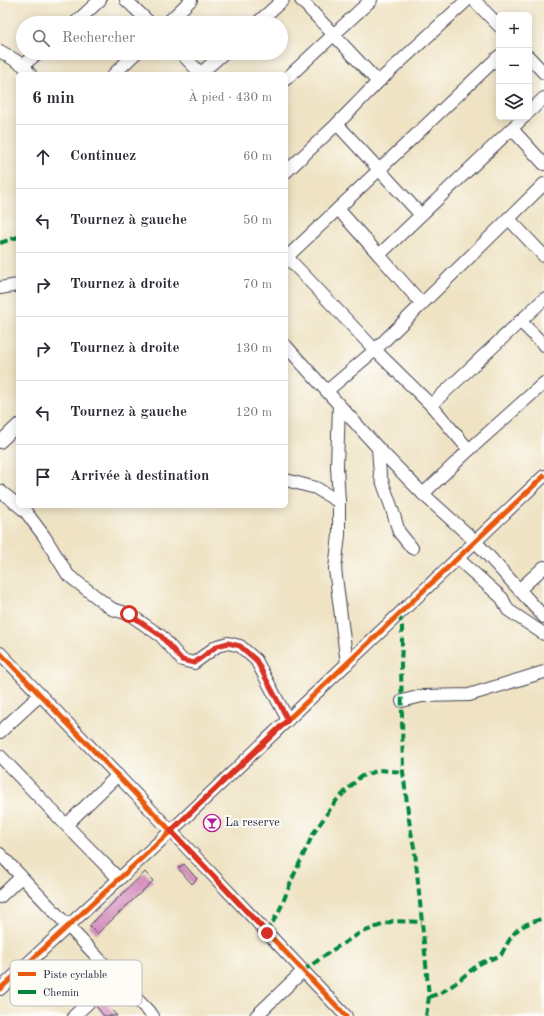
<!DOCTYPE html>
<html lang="fr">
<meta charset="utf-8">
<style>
:root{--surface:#fff;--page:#f7f7f7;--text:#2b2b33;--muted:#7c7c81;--line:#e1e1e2}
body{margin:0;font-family:"Old Standard TT",serif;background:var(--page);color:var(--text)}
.controls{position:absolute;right:12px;top:12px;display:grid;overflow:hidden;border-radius:6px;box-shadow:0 2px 10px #0003}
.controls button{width:36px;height:36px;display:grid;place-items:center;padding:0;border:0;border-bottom:1px solid var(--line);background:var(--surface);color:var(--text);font:20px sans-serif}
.stop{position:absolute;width:12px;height:12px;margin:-9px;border:3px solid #d93025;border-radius:50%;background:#fff}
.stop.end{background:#d93025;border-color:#fff;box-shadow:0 1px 4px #0008}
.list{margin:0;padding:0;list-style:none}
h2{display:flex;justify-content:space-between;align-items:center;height:52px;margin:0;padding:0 16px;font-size:17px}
h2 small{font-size:13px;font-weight:400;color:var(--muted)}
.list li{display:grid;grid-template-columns:26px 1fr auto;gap:12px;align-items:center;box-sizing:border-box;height:64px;padding:0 16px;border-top:1px solid var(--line)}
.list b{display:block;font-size:15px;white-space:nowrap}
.list em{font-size:13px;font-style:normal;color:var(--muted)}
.icon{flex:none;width:22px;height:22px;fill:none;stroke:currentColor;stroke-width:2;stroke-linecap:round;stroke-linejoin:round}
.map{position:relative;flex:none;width:544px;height:1016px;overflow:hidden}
.search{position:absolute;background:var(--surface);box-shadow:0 2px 10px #0003;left:16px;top:16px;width:272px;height:44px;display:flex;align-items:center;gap:10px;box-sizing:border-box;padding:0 14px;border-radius:22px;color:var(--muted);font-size:15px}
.panel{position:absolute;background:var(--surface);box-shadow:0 2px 10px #0003;left:16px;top:72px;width:272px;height:436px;border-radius:6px}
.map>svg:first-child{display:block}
.building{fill:#d48dbd}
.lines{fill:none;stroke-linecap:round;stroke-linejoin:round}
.minor-casing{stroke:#413f50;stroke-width:14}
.minor{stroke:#fff;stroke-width:12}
.quiet{stroke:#00873e;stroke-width:4;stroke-dasharray:8 4;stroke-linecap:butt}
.cycleway-casing{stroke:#fdfcf7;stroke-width:8}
.cycleway{stroke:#e8590c;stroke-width:5}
.route{stroke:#d93025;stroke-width:5}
.labels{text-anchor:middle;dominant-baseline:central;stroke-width:4;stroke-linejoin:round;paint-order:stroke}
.poi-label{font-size:12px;fill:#22223b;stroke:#fdfcf7;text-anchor:start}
.key{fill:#fdfcf7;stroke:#bbbbbf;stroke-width:1}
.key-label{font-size:11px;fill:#22223b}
</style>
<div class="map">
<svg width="544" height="1016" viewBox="0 0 544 1016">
<rect width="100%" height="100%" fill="#fdfcf7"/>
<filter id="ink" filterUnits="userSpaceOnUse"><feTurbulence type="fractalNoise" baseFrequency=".025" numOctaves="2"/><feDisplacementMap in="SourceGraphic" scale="8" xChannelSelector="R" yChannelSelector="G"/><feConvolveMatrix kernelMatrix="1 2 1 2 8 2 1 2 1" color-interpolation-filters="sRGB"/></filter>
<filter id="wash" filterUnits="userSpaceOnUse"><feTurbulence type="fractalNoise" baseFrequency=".012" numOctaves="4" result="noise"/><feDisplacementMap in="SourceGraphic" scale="16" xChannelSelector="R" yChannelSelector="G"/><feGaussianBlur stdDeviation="0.9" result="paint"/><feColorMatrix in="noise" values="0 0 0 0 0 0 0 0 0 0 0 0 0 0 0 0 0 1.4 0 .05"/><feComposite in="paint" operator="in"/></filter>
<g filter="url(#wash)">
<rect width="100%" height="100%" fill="#efe3c4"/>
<g id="blocks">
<g class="building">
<path d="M184,864L197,879L192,884L178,868Z"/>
<path d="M145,872L153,881L97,934L89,926Z"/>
<path d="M103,1000L117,1016H104L96,1006Z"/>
</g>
</g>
</g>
<g filter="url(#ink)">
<use href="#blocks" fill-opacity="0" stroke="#413f50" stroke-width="1"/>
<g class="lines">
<defs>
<g id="minor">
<path d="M126,0L150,23"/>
<path d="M301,0L378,82"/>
<path d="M474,0L499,26"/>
<path d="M75,23L100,0"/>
<path d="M167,23L191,0"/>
<path d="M257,23L283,0"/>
<path d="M0,51L23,65L30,74"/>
<path d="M181,53L201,74"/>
<path d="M529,57L544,73"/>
<path d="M23,65L38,53"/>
<path d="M201,73L224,53"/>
<path d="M114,74L136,53"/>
<path d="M286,79L371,0"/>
<path d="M529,112L544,98"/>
<path d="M337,124L420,214"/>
<path d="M512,129L544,164"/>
<path d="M286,172L337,124L378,82L467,0"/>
<path d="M338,209L379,255"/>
<path d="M508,218L544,256"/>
<path d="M286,256L375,350L431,405L469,450"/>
<path d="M287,257L499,56"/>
<path d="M0,288L18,285"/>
<path d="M422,304L379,255L524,117"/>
<path d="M520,321L544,345"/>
<path d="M286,346L378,448L423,494L475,541L544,617"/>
<path d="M327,391L375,350L544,184"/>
<path d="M431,405L544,299"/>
<path d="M339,406L337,466L339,502V535L335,569L347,664"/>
<path d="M0,442L18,425"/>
<path d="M378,448L380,475L392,509L399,532L412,548"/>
<path d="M286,480L316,488L339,502"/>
<path d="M0,491L18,505"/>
<path d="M423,494L469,450L544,383"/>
<path d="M19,506L26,512L44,536L68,575L112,609L129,614L161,636L182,660L194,663L217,646L228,643L240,646L256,660L288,720"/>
<path d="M457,558L502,598L508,610L544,634"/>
<path d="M520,589L544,567"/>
<path d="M0,653L171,831L346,1016"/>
<path d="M402,701L422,696L469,695L544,672"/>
<path d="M0,732L40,695"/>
<path d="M0,756L66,825L119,879"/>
<path d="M66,825L118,775"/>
<path d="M0,854L153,1016"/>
<path d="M0,897L21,877"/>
<path d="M0,989L171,831L544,476"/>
<path d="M74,1016L116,977"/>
<path d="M256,1016L303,971"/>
</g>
</defs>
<use href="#minor" class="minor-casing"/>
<use href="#minor" class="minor"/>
<g class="quiet">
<path d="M0,243L18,237"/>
<path d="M399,614L402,626V644L401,664L403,772L410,827L415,852L425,953L429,997L426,1016"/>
<path d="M267,933L281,907L293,877L313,834L335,802L360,777L379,770L403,772"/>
<path d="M303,971L331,951L360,933L393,921L422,922"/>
<path d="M429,997C453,990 461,976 481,963C487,960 495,958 501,955C515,929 516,927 544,918"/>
</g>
<defs>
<g id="cycleway">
<path d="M0,653L171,831L346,1016"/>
<path d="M0,989L171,831L544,476"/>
</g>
</defs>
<use href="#cycleway" class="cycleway-casing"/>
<use href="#cycleway" class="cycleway"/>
</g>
</g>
<g class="lines" filter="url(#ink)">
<path class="route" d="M129,614L161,636L182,660L194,663L217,646L228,643L240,646L256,660L288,720L171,831L267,933"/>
</g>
<defs>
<symbol id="bar-ring" viewBox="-11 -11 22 22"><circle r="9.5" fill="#fdfcf7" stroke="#b5179e" stroke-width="1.5"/><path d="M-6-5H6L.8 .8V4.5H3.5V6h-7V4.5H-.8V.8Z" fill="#b5179e"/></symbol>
</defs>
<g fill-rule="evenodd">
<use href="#bar-ring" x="202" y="813" width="20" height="20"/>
</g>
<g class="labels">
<g class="poi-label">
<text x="225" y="823">La reserve</text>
</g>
</g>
<rect x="10" y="960" width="132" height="46" rx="6" class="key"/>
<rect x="18" y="972" width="18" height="4" fill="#e8590c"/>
<rect x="18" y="990" width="18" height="4" fill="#00873e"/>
<g class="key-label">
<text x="43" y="978">Piste cyclable</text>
<text x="43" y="996">Chemin</text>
</g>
</svg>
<div class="controls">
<button>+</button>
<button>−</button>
<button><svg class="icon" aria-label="layers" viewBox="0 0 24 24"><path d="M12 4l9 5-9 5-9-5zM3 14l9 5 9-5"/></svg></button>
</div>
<div class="stop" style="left:129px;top:614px"></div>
<div class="stop end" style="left:267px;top:933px"></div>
<div class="search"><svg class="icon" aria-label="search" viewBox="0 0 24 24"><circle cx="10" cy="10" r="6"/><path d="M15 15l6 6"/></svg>Rechercher</div>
<section class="panel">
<h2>6 min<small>À pied · 430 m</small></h2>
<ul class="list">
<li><svg class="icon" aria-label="ahead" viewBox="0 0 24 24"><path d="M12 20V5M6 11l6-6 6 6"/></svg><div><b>Continuez</b></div><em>60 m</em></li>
<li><svg class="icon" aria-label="left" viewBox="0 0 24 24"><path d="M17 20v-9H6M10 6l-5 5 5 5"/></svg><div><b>Tournez à gauche</b></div><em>50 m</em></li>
<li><svg class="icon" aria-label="right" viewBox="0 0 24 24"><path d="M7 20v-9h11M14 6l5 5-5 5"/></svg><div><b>Tournez à droite</b></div><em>70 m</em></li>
<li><svg class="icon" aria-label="right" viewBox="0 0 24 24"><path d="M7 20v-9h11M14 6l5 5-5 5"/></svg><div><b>Tournez à droite</b></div><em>130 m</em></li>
<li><svg class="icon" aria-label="left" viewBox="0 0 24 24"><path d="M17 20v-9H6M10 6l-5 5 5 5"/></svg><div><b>Tournez à gauche</b></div><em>120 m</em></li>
<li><svg class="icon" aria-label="arrive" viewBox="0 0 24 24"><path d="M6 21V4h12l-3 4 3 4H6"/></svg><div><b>Arrivée à destination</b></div></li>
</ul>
</section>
</div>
